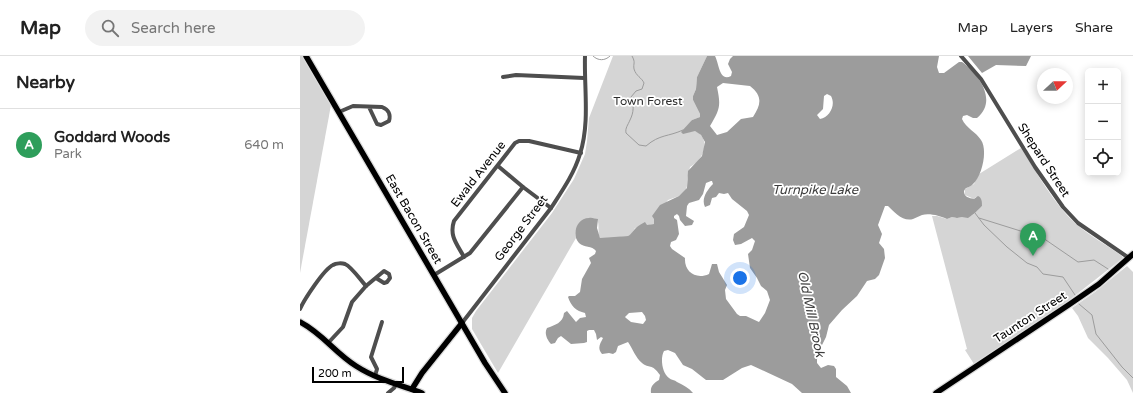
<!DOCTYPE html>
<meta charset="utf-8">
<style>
:root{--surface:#fff;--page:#f2f2f2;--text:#222;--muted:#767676;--line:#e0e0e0;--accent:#000}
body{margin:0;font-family:"Varela Round",sans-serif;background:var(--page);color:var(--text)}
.controls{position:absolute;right:12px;top:12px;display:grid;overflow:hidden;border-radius:6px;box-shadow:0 2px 10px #0003}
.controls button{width:36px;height:36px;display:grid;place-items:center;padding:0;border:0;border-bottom:1px solid var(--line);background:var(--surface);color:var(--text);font:20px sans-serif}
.compass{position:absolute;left:737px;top:12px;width:36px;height:36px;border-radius:50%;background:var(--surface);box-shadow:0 2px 10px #0003;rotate:68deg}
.scale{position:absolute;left:12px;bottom:10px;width:92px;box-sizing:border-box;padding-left:4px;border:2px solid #000;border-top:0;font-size:11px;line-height:14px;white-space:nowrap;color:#000;-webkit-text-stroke:3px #fff;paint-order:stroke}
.you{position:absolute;left:440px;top:222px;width:14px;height:14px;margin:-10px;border:3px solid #fff;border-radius:50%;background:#1a73e8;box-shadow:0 0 0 6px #1a73e833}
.badge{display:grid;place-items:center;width:26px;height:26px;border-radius:50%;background:var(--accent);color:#fff;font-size:13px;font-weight:700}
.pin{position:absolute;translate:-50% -33px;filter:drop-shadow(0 1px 2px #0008)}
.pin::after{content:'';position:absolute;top:21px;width:14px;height:12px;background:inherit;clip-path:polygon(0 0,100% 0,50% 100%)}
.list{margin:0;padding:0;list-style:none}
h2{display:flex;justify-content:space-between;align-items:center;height:52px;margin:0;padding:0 16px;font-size:17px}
h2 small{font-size:13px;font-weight:400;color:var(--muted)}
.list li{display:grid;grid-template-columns:26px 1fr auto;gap:12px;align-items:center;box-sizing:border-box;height:72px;padding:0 16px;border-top:1px solid var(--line)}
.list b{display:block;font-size:15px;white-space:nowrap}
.list p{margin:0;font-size:13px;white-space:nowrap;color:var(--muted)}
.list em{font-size:13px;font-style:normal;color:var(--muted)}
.icon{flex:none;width:22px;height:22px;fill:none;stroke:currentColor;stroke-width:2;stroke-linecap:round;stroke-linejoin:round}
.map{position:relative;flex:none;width:833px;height:337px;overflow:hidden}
header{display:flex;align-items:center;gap:24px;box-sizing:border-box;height:56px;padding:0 20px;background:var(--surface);border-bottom:1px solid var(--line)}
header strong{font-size:19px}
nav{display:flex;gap:22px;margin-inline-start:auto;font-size:14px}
.search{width:280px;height:36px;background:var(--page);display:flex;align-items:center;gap:10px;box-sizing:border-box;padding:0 14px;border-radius:22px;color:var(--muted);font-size:15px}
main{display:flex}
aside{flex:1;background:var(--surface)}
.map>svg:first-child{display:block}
.green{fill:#d5d5d5}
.water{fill:#9c9c9c;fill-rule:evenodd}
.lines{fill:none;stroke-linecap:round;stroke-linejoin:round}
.stream{stroke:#9c9c9c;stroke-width:1}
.major-casing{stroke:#dbdbdb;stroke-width:8}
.minor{stroke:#4e4e4e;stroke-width:4}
.major{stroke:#000;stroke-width:5.5}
.labels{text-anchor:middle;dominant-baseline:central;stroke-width:3.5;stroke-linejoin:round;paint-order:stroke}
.park-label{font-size:12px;fill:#2c2c2c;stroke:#fff}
.street-label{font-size:12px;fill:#000;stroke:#fff}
.water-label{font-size:13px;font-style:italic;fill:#3d3d3d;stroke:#fff}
</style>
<header>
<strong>Map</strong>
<div class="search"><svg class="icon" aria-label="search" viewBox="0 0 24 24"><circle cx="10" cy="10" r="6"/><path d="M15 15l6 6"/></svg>Search here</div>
<nav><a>Map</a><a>Layers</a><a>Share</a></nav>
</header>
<main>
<aside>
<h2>Nearby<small></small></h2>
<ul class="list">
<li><span class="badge" style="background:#2e9e5b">A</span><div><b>Goddard Woods</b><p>Park</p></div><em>640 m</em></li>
</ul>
</aside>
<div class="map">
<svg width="833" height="337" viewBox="0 0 833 337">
<rect width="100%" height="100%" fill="#fff"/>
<g class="green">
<path d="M0,0H2L31,49L0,217Z"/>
<path d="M313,0H407L397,21L396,33L393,40V44L400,58V61L392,64L385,77L393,74C412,81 405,103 390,111L387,124V130L386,134L379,140L368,144L354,163V168L335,172L331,179L328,180L303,183L300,182C297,176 300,169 297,163C285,162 272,168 276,182L198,317L172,273V262L176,255L252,157L274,123L285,98L287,85L289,62Z"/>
<path d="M721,92C738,118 753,147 776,168C790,180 807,189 822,200L823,202L768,245L674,308L665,294L667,293L632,160H637L647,163L652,161C656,162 657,162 662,161C674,160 673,159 682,150L676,141L674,143L665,139V133L674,128L679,118Z"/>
<path d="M827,210L833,216V337L827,324L808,302L788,282L778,260L772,252L795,236Z"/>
</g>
<g class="water">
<path d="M407,0H415C419,7 419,26 431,20L432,16L428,8L430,3L433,0H639L637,11L639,17H644L659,6H662C679,18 698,45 677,62H673L667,59L663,60L662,63C666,72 676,76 681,84C688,94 682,120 673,128C670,132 666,130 664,135C664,141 669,142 674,143L678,140C682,142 682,146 682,150L675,157L668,162L662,161L657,162L652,161L647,163C640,160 630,157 622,159C619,160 616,162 613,163C603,166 594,156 588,150H585L578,169L582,178L579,187L584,193L585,202L579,219L575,223L567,225L557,240L542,254L529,269L526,281L521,291L520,298L517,303V307L521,312L528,309L534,310L536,313V321L547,330L551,337H502L492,328L451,309L442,312L423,324H406L392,313L383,309L375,297L368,294L364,295C360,302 362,317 369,322C371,324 375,324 377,326C383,329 389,332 393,337H351C350,330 354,327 359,324L360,319C352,307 349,313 342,307C335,301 333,293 328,286L318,290L316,296L313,298L309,297L302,298C297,292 300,288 303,282L301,281L297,284L296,278L294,274H289L287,275V286L284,287L271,288L261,280L258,282L255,287L251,288C247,284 244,277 247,272C255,269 263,267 264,257L267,255L276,266L280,262L286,261L285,257C276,255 271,250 268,241L269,240H275L280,236L282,223L291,207L289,202L295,198L296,195C292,189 284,192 279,187C271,178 277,162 289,162C292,161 295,163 298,163L297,172L300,182L328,180C332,178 333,174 337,171C339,169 342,168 345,166L347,169L354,168V163L352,160L360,149L379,140L387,132L388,115L402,100L405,86L401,79L395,75L383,78L381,76L392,64L400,61V58L393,44V40L396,33L397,21ZM423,27L450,30C463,40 461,49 453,61L441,63L427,76L417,79L410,70C420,53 421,50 417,31ZM527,38L531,40C536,49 530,61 520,63L517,59L523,53L524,40ZM411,125H412L413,128C407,134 401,143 405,151L410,149L412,142L416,141L419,137L424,138L428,137L432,143L447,155L449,159L444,171L434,178L433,184L435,189L441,188L452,182L455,185L452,194L448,198L450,212L457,222L461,230L467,235L470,244L465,257L459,266L446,260H440L437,258L426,243L425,234L427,229L419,216L417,208H412L409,218C396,224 384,216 385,202L372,193L370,190L371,186L376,184L379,178L377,164L374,162V160L377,158L379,160L380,164L385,170L392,169L394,165L386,160L387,150L389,147L399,144L403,138L406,127ZM342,256L345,260L346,264L343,268L331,266L326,262L325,261L329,257Z"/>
<path d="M668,0H731L726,10L696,9L682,17Z"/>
</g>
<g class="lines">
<g class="stream">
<path d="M293,0C298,5 305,5 310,0"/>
<path d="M332,0C336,7 333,7 334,13C336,20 342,22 344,27L342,33L336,35L331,41C334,49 334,56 330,64C328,69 325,72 326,77L339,89L346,90C360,78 368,81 383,74"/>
<path d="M675,157L684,169L707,191L727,207L737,211L743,218L763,221L775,239"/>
<path d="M679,162L743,182L778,206L794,204L808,213"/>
<path d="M779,248L792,259L796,278L822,311L833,322"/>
</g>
<defs>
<g id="major">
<path d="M6,0L185,307L205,337"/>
<path d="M0,266C23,278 35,297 56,310C76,323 100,329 122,337"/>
<path d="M112,333L122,317L162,267"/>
<path d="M636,337L770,248L799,228L833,198"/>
</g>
</defs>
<use href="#major" class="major-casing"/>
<g class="minor">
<path d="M661,0L681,23L735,111L763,151L778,167L829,202"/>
<path d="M203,21L216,19L284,22"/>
<path d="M39,56L53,50L82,51C89,54 91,58 89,65L81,69L77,68L69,51"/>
<path d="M198,110L223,131L251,152"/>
<path d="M164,201C157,188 149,180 154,165L215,87L219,85H229L281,97"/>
<path d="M134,219L170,197L223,131"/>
<path d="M0,253C4,244 24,213 33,209C36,207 42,207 45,208C52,211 61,225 66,230"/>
<path d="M162,267L251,152C262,135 274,118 280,98C290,67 284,32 285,0"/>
<path d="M29,286L43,271L52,246L66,230L84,215L89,218L90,222L87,226L84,227L76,222"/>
<path d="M75,320L77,313L71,301L82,266"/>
<path d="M88,337L94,332L96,328"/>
</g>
<use href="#major" class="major"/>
</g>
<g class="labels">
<g class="park-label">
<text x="348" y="45">Town Forest</text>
</g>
<g class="street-label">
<text transform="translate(744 104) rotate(57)">Shepard Street</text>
<text transform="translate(178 118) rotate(-52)">Ewald Avenue</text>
<text transform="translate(114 163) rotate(60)">East Bacon Street</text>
<text transform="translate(221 172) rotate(-53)">George Street</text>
<text transform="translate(730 261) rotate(-33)">Taunton Street</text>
</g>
<g class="water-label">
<text x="515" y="134">Turnpike Lake</text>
<text transform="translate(511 258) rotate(78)">Old Mill Brook</text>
</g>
</g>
</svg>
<div class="controls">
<button>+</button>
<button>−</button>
<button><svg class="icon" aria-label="locate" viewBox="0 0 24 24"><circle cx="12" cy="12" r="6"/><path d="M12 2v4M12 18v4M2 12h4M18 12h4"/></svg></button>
</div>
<svg class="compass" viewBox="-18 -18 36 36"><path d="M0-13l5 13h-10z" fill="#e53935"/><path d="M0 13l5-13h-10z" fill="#767676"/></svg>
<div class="scale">200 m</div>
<div class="you"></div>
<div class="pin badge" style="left:733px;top:200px;background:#2e9e5b">A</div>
</div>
</main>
